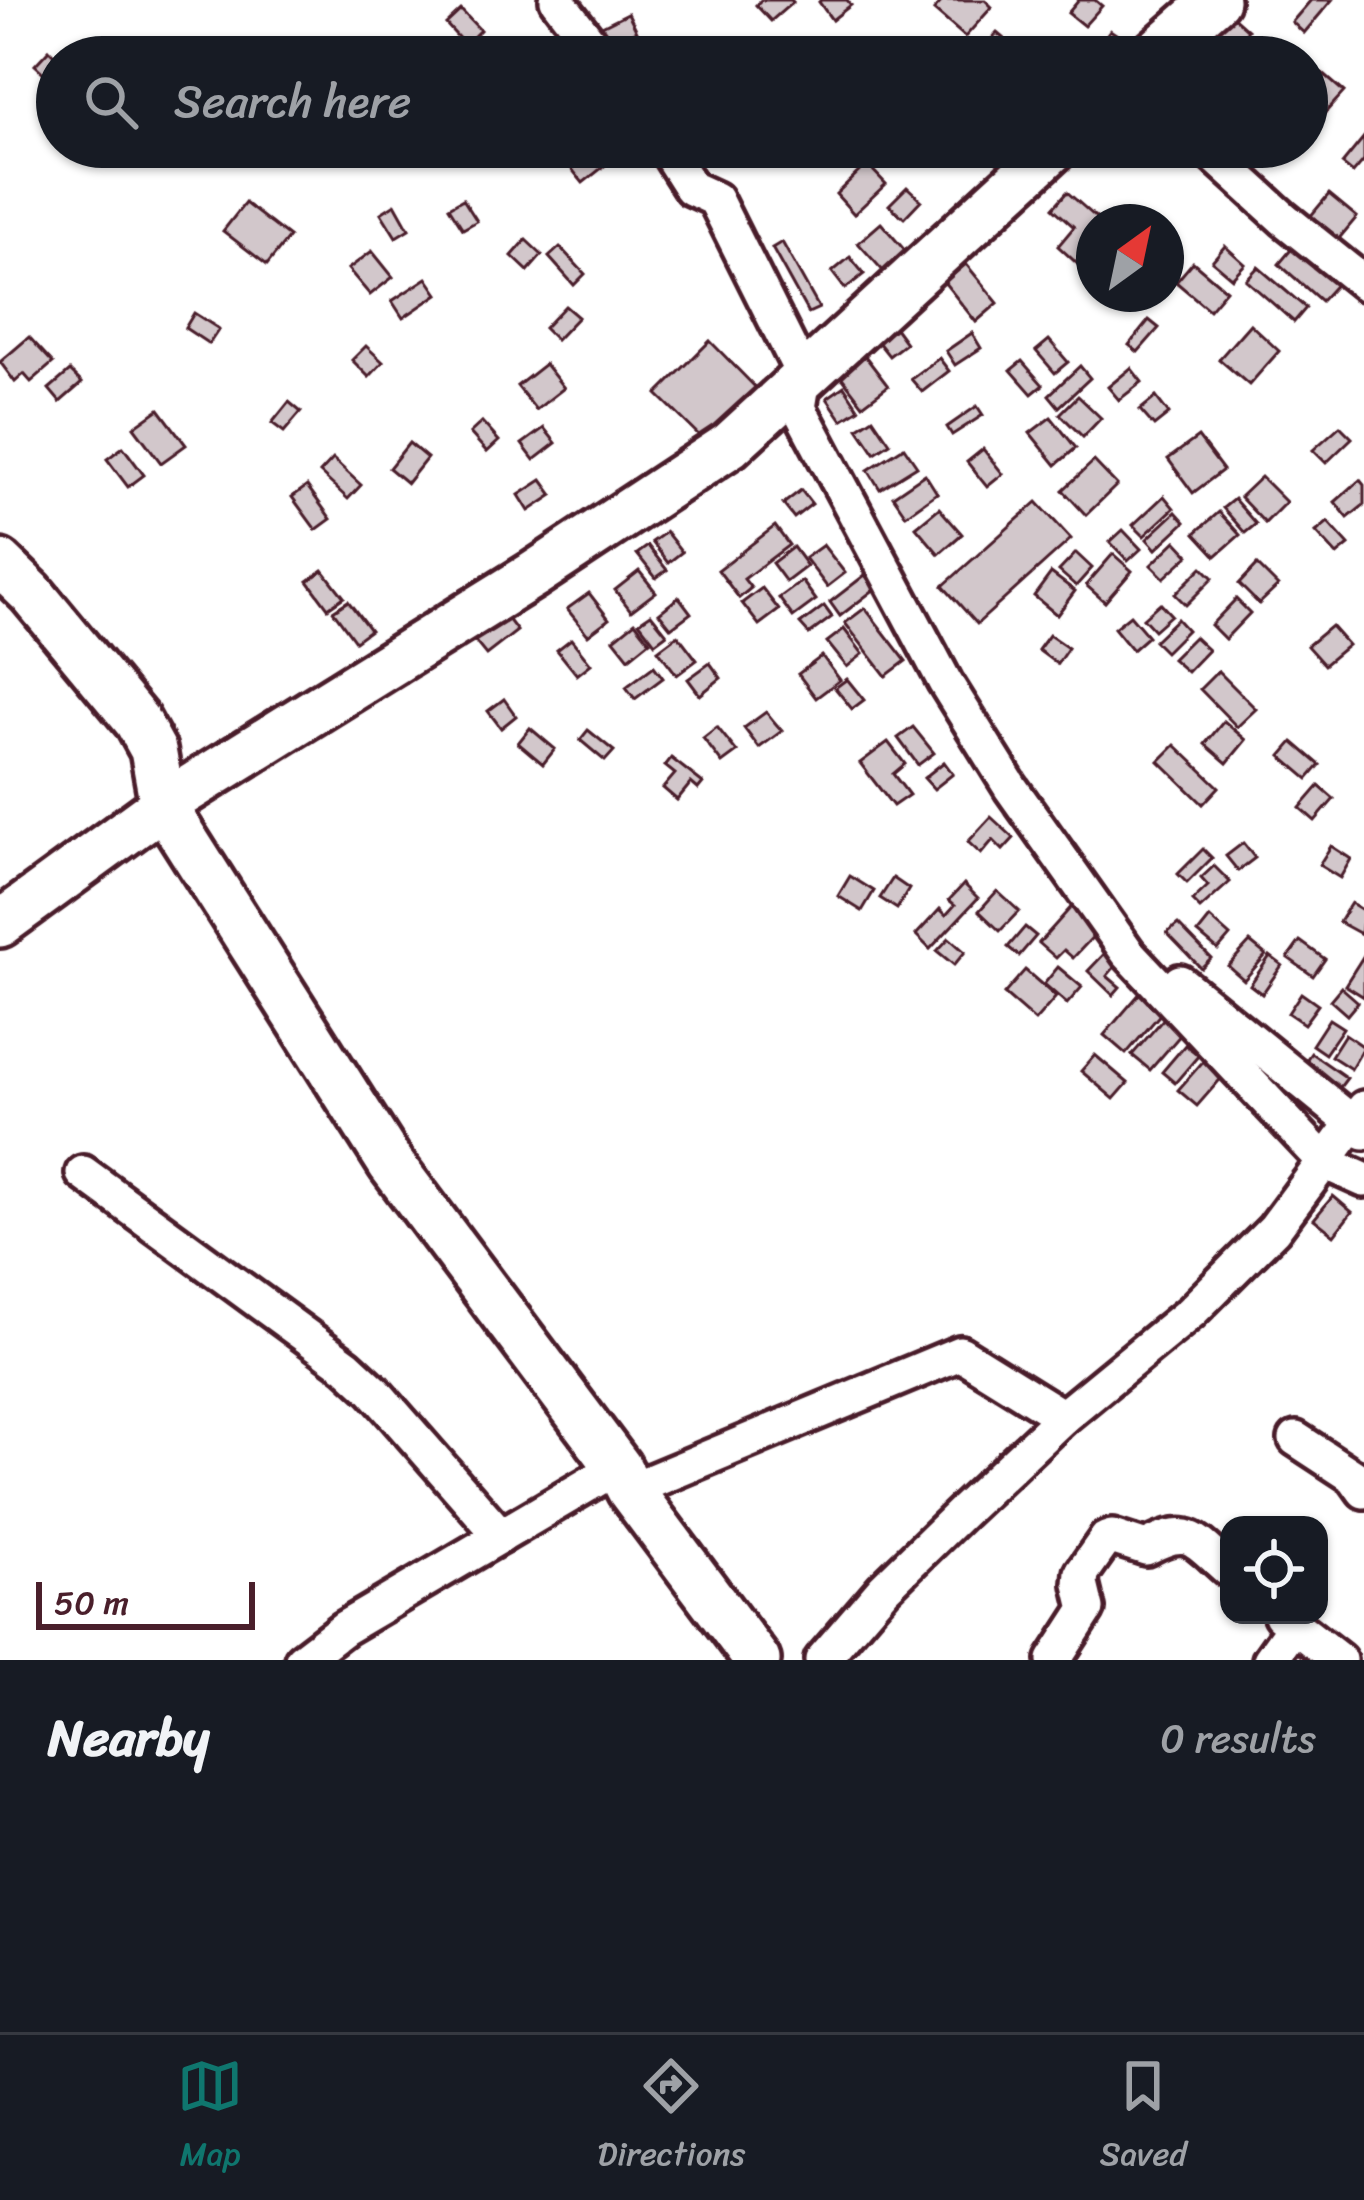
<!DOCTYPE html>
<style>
:root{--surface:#171b24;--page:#20242c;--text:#f1f3f6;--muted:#9ea1a6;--line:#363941;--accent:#0f766e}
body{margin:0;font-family:Sriracha,sans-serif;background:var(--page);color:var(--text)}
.controls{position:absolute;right:36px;bottom:36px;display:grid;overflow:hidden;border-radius:24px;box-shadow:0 3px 9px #0004}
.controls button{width:108px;height:108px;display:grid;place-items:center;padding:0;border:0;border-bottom:3px solid var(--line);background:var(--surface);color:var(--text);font:60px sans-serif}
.compass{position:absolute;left:1076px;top:204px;width:108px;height:108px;border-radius:50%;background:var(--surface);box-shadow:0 3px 9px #0004;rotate:33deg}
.scale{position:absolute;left:36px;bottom:30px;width:219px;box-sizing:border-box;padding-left:12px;border:6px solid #4a1f2b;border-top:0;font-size:33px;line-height:42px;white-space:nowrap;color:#4a1f2b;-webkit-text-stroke:9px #fff;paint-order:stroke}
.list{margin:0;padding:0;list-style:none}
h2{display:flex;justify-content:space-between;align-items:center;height:156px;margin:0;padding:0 48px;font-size:51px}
h2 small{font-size:39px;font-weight:400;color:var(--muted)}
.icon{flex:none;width:66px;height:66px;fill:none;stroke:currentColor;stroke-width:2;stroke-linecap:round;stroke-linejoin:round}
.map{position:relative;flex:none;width:1364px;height:1660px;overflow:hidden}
.search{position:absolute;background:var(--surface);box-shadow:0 3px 9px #0004;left:36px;right:36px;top:36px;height:132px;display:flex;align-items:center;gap:30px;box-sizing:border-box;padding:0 42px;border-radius:66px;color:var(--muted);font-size:45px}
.sheet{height:372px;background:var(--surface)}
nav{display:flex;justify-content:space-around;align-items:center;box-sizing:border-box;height:168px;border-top:3px solid var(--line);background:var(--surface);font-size:33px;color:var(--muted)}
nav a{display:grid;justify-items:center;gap:6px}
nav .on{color:var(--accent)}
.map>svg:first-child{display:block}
.building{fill:#d2c7cb;stroke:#4a1f2b;stroke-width:3}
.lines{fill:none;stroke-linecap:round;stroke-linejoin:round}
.street-casing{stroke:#4a1f2b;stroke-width:42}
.secondary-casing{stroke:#4a1f2b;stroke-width:54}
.street{stroke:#fff;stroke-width:33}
.secondary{stroke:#fff;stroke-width:45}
</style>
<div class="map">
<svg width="1364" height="1660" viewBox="0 0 1364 1660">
<rect width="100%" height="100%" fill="#fff"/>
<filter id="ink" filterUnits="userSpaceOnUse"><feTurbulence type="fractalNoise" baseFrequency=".00833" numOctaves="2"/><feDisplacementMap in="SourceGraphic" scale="24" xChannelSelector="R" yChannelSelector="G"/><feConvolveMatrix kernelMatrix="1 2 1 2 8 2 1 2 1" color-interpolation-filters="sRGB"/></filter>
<g filter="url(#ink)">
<g class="building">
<path d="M761,0H791L793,2L771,21L756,5Z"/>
<path d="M821,0H847L851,5L832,20L819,2Z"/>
<path d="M943,0H985L992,7L965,37L934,10Z"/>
<path d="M1079,0H1095L1102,6L1084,26L1068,13Z"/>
<path d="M1311,0H1332L1304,33L1292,22Z"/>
<path d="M461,10L480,30L465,45L446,24Z"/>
<path d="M628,13L637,31L603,48L594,30Z"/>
<path d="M1229,13L1248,30L1224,57H1219L1202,43Z"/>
<path d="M1110,30L1143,52L1140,57H1125L1102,41Z"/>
<path d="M997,33L1010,44L999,57H975Z"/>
<path d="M49,50L57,58V72L50,79L35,65Z"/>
<path d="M1322,73L1344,92L1325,113L1307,98V90Z"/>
<path d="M1364,137V160L1353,173L1342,164Z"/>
<path d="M575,147H595L608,163L583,183L562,157Z"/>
<path d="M867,164L886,184L854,214L836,194Z"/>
<path d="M907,187L921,200L904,218L889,205Z"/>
<path d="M1067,192L1101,222H1094V254L1082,268L1058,246L1074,227L1053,208Z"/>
<path d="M1329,194L1357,217L1332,247L1304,224Z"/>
<path d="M463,199L477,221L463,229L449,207Z"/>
<path d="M245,203L289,237L267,265L223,231Z"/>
<path d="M395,204L409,229L396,237L381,213Z"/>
<path d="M881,223L907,253L885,273L858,243Z"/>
<path d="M1300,239L1343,277L1321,301L1279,264Z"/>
<path d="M526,240L542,255L528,271L512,256Z"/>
<path d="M782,242L819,308L808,313L772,248Z"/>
<path d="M1225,246L1245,264L1232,278L1212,261Z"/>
<path d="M560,247L585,274L574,285L549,257Z"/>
<path d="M372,251L393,277L370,295L348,269Z"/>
<path d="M850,257L864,274L845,289L832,272Z"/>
<path d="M1193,262L1226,290L1209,310L1176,282Z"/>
<path d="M966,264L998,303L976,322L944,282Z"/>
<path d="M1258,267L1306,308L1294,322L1246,280Z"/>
<path d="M427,278L438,294L403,318L392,301Z"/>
<path d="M565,306L578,317L556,340L544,328Z"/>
<path d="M194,313L219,329L209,344L185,328Z"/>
<path d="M1149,320L1159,328L1138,352L1129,345Z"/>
<path d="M892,324L906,343L889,356L874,337Z"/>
<path d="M1250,324L1279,351L1249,385L1219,359Z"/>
<path d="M972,333L981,348L955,365L946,351Z"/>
<path d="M29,337L53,363L31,382L24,374L15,382L0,362Z"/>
<path d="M1049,340L1068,362L1055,373L1036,351Z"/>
<path d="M710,341L762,394L710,446L657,394Z"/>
<path d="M366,346L383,362L369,377L352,360Z"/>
<path d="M862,352L888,386L863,405L837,371Z"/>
<path d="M939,358L949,371L922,392L911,379Z"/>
<path d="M1022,361L1043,385L1032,394L1011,370Z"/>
<path d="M545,364L564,388L536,410L517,386Z"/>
<path d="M1080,366L1090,378L1059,407L1049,395Z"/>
<path d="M1131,368L1142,382L1119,400L1108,387Z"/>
<path d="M70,371L82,383L60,402L49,389Z"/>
<path d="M844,386L859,409L842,420L827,398Z"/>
<path d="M1078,396L1101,418L1083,437L1060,414Z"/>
<path d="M1156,397L1169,414L1154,426L1140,410Z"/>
<path d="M289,402L301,412L284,432L272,423Z"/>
<path d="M977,406L983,415L952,435L947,427Z"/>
<path d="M159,409L186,445L161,463L134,427Z"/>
<path d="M1051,417L1076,448L1056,465L1030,433Z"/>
<path d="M873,418L890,443L875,453L858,428Z"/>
<path d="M482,422L499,441L487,452L470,433Z"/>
<path d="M1340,426L1352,438L1326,463L1313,450Z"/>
<path d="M544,428L556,443L534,460L522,444Z"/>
<path d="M1198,437L1223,470L1193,493L1168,459Z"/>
<path d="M409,443L427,458L407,483L389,468Z"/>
<path d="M123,447L144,475L128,487L107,459Z"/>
<path d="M904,447L917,466L880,489L868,470Z"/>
<path d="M983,449L1003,474L987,487L967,462Z"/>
<path d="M333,459L361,485L348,499L320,473Z"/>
<path d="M1094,461L1117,485L1086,515L1063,490Z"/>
<path d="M925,474L937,493L906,515L893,496Z"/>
<path d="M1261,477L1286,502L1265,523L1240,497Z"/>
<path d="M542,480L553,495L529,511L519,495Z"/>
<path d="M1360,480L1364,485V505L1348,518L1335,502Z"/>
<path d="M307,486L331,519L316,530L292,497Z"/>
<path d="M801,490L812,504L794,518L783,504Z"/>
<path d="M1164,496L1174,508L1144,536L1133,525Z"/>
<path d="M1234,499L1256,524L1245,533L1223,508Z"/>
<path d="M1037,502L1071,539L977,624L943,586Z"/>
<path d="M939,508L962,534L939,554L916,527Z"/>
<path d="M1176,512L1185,522L1156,549L1147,539Z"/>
<path d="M1219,512L1240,535L1216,556L1195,533Z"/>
<path d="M1328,522L1349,545L1337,555L1316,532Z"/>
<path d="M775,526L789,545L744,579L751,588L739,598L718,570Z"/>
<path d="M1123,530L1141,549L1128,561L1110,542Z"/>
<path d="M666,532L682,552L668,563L652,542Z"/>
<path d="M1176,541L1189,555L1164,578L1151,565Z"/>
<path d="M823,545L845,573L827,587L805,558Z"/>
<path d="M648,546L667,570L656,578L637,554Z"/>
<path d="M793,547L807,566L786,582L772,563Z"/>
<path d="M1076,553L1092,568L1076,586L1059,571Z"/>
<path d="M1113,554L1132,571L1105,602L1086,585Z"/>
<path d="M1257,565L1278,586L1259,604L1239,584Z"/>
<path d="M1202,567L1213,578L1186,605L1175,594Z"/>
<path d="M323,570L344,597L328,608L308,581Z"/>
<path d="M639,571L656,592L631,611L615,590Z"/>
<path d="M1051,573L1075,591L1057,615L1034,596Z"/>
<path d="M865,575L875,589L840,616L830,602Z"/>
<path d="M802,581L816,600L793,617L779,598Z"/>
<path d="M762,588L779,610L759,625L742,603Z"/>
<path d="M589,593L609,619L588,635L567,609Z"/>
<path d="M679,597L691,613L671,628L659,613Z"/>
<path d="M1236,599L1250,613L1225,639L1211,625Z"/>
<path d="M348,601L370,630L355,641L333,611Z"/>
<path d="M1160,603L1171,615L1154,630L1143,618Z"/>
<path d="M824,606L832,617L809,634L800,624Z"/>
<path d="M865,608L906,661L886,676L845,623Z"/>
<path d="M651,614L667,634L655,643L639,622Z"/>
<path d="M505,615L517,631L486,655L473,639Z"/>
<path d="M1130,615L1148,636L1132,650L1114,628Z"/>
<path d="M1177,619L1187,630L1165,652L1154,641Z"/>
<path d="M635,622L650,641L629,658L614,639Z"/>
<path d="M1331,626L1348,645L1324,665L1307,646Z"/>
<path d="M844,629L863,654L847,667L827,642Z"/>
<path d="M678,635L697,660L677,675L658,650Z"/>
<path d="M1049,635L1068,648L1057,664L1038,650Z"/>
<path d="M1194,637L1208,650L1187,672L1172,659Z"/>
<path d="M571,639L591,664L577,675L557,650Z"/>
<path d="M822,656L840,680L816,698L798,674Z"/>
<path d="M710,663L721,678L700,695L688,679Z"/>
<path d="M654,666L663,678L635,699L626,687Z"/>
<path d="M1218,671L1256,709L1237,727L1200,689Z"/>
<path d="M847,679L864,700L852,709L835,688Z"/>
<path d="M504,699L516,716L501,728L488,711Z"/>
<path d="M766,712L782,731L759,748L744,728Z"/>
<path d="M1224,721L1246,740L1227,763L1205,744Z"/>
<path d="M717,727L737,752L722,763L703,738Z"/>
<path d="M913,727L934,753L918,765L898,738Z"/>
<path d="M530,728L555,749L543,764L518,743Z"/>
<path d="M588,730L614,751L605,761L580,740Z"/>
<path d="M888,742L905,764L893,774L909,795L893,806L860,763Z"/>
<path d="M1293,742L1320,765L1308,779L1281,756Z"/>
<path d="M1175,745L1219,787L1203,804L1159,761Z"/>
<path d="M671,758L703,783L698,789L691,783L677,800L663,788L675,774L665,766Z"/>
<path d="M944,762L953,774L934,789L924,778Z"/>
<path d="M1319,786L1334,799L1315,821L1300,808Z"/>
<path d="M991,817L1014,838L1003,850L993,840L981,854L968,842Z"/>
<path d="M1243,843L1255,858L1238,871L1226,856Z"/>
<path d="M1331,846L1351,859L1340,878L1319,865Z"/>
<path d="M1203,849L1212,858L1187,883L1178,874Z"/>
<path d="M1214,866L1230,882L1200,909L1192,901L1208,886L1201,878Z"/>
<path d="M850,876L874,891L862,911L838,896Z"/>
<path d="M893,878L909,889L897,909L880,898Z"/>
<path d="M964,884L978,898L930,949L916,935L940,909L946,915L955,905L949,900Z"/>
<path d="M997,891L1019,911L1000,931L979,911Z"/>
<path d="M1351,903L1364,911L1361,934L1339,922Z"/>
<path d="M1074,904L1101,928L1073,958L1064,950L1056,958L1039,943Z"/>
<path d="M1210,918L1230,936L1218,950L1198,933Z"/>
<path d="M1178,924L1211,958L1201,968L1167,933Z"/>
<path d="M1025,927L1036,936L1019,956L1008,947Z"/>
<path d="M949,938L965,952L954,965L937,951Z"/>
<path d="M1300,941L1325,959L1313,976L1288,958Z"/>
<path d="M1250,942L1266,955L1244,980L1228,966Z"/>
<path d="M1106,952L1118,963L1107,976L1120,987L1113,995L1088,971Z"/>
<path d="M1364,955V997L1345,985Z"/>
<path d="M1270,956L1282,965L1262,994L1250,985Z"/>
<path d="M1058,967L1082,987L1067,1004L1044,984Z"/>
<path d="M1025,970L1056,997L1035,1021L1004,994Z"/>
<path d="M1341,987L1358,1002L1347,1015L1330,1000Z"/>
<path d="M1141,992L1163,1011L1126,1054L1104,1035Z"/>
<path d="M1301,993L1318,1005L1304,1024L1288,1013Z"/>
<path d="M1165,1017L1183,1032L1150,1070L1132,1055Z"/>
<path d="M1329,1019L1343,1028L1325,1054L1312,1045Z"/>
<path d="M1345,1034L1364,1047L1351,1069L1331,1056Z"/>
<path d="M1185,1045L1199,1055L1175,1083L1162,1072Z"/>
<path d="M1311,1053L1347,1078L1332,1098L1297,1073Z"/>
<path d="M1095,1055L1128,1083L1114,1099L1081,1071Z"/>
<path d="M1206,1058L1225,1074L1197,1106L1178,1090Z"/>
<path d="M1333,1196L1352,1212L1334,1235L1314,1219Z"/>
</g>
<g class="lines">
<defs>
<g id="street">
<path d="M557,0L601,57"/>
<path d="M665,147L691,188L715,199L804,377L799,408L945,682L1011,788L1128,953L1326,1163L1364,1180"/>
<path d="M1205,147L1284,219L1364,283"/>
<path d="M1180,982L1364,1132"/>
<path d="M83,1173L347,1366L373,1390L501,1536"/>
<path d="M1296,1439L1354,1477L1364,1491"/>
<path d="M630,1490L960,1353L1063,1417"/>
<path d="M1281,1615L1339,1660"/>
<path d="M302,1660L344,1628L618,1467"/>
<path d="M822,1660L884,1588L961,1513L1063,1417L1191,1312L1274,1229L1364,1108"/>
<path d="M1054,1660L1087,1609L1081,1584L1082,1573L1106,1539L1112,1537L1146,1548C1191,1524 1194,1540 1229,1570"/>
<path d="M1270,1660L1294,1626"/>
</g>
<g id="secondary">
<path d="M1151,57L1216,0"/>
<path d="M0,563L31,593L137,721L153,750L163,805L391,1164L618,1467L630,1490L757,1660"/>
<path d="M0,924L163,805L533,575L730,445L1055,147"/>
</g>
</defs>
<use href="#street" class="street-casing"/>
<use href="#secondary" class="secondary-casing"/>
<use href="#street" class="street"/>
<use href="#secondary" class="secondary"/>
</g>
</g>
</svg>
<div class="controls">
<button><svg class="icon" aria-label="locate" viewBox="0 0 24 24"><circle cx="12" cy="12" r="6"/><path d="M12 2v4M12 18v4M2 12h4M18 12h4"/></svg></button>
</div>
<svg class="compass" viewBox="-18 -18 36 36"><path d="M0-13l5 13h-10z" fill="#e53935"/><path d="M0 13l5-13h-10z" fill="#9ea1a6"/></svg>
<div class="scale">50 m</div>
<div class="search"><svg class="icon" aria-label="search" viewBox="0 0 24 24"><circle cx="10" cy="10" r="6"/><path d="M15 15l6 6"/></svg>Search here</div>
</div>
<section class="sheet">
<h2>Nearby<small>0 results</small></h2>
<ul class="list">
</ul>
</section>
<nav>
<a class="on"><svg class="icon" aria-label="map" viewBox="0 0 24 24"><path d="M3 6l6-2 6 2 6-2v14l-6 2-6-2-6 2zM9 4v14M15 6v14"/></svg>Map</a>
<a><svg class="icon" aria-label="directions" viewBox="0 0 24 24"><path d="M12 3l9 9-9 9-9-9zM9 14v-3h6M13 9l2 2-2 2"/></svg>Directions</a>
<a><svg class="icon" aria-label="saved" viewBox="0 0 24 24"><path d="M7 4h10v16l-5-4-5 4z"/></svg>Saved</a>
</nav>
